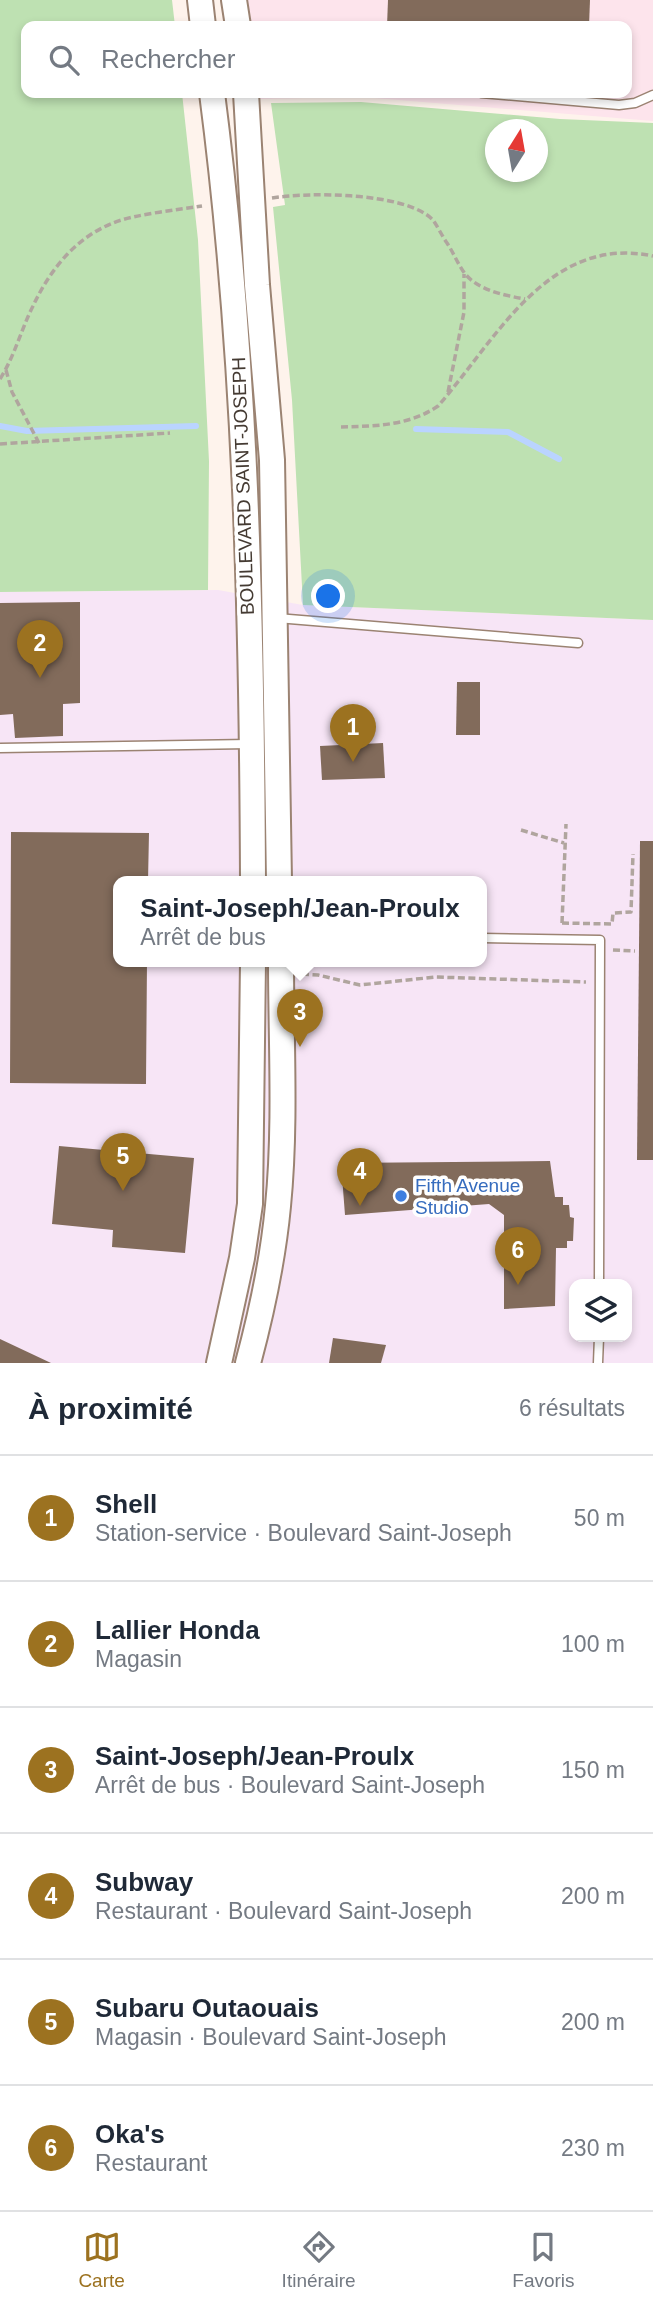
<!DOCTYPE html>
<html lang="fr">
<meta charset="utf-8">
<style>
:root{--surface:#fff;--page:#f2f2f3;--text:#1f2937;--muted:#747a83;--line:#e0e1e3;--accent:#9c7220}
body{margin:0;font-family:Helvetica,sans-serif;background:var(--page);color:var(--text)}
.controls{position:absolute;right:21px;bottom:21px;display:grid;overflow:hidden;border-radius:14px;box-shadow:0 4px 10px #0003}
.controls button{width:63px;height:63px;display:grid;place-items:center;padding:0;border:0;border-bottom:2px solid var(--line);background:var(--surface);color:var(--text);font:35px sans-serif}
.compass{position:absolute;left:485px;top:119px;width:63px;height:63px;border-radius:50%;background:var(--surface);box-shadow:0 4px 10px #0003;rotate:11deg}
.you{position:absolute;left:329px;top:597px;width:24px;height:24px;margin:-18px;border:5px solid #fff;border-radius:50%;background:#1a73e8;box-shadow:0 0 0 10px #1a73e833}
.badge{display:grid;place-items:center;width:46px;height:46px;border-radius:50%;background:var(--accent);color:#fff;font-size:23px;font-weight:700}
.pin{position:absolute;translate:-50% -58px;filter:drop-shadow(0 2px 4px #0008)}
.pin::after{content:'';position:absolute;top:37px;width:24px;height:21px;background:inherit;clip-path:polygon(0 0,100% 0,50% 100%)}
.popup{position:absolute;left:113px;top:876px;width:374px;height:91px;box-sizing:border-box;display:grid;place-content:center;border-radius:14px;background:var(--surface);filter:drop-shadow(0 2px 5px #0005);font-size:23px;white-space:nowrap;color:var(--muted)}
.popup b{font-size:26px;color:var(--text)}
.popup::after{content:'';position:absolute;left:50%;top:100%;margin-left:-14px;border:14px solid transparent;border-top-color:var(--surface)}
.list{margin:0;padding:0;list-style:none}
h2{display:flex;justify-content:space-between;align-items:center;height:91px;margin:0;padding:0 28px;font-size:30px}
h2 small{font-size:23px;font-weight:400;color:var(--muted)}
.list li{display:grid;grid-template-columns:46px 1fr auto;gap:21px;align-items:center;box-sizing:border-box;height:126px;padding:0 28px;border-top:2px solid var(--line)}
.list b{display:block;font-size:26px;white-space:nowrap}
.list p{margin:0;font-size:23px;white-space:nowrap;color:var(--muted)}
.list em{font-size:23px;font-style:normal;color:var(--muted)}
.icon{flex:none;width:38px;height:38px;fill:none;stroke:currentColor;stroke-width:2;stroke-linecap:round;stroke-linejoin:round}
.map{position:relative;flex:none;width:653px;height:1363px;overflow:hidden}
.search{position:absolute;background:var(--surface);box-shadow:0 4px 10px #0003;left:21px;right:21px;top:21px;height:77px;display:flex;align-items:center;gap:18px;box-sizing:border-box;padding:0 24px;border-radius:14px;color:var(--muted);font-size:26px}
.sheet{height:847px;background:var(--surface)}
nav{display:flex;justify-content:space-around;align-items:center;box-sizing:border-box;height:98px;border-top:2px solid var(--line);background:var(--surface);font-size:19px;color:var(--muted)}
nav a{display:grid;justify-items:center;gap:4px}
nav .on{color:var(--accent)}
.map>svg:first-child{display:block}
.commercial{fill:#fde4ec}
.industrial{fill:#f7e5f6;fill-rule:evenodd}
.green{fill:#bee1b2;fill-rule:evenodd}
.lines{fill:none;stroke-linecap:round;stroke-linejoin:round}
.stream{stroke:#bad4ff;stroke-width:6}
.building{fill:#826b5b}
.service-casing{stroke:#9b8372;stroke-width:11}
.primary-casing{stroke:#9b8372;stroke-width:28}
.path{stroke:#b0a59e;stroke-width:3.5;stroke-dasharray:7 3.5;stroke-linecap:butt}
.service{stroke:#fff;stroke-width:8}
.primary{stroke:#fff;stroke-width:24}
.shop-dot{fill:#3f7fe0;stroke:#fff;stroke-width:2.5}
.labels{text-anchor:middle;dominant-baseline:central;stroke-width:7;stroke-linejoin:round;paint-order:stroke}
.street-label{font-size:19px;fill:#443a32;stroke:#fff}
.shop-label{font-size:19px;fill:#366cbe;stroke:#fff;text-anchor:start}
</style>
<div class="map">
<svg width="653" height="1363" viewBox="0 0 653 1363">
<rect width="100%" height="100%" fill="#fef3ec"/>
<path class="commercial" d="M234,0H653V121L362,97L247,99L246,93H627V26H238Z"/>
<path class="industrial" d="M218,590L303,605L653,620V1363H0V592ZM118,881H482V961H118ZM574,1284H627V1337H574Z"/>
<g class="green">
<path d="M0,0H172L175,26H26V93H182L198,240L209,461L208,590L0,592Z"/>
<path d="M361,102L560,119L653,123V620L303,605L292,400L273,207L285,205L271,103ZM496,130H538V172H496Z"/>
</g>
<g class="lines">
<g class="stream">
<path d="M0,426L27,431L196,426"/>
<path d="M416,429L508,432L559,459"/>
</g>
</g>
<g class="building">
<path d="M388,0H590L589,26H387Z"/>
<path d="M80,602V703L63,704V736L15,738L13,714L0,715V603Z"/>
<path d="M457,682H480V735H456Z"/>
<path d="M383,743L385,778L322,780L320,746Z"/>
<path d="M11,832L149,833L148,881H118V961H147L146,1084L10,1083Z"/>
<path d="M640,841H653V1160H637Z"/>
<path d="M59,1146L194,1158L185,1253L112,1247L113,1230L52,1224Z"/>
<path d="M550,1161L555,1197H563V1205H569L570,1217L574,1218L573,1241H567V1248H556L555,1306L504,1309V1215L489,1204L345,1215L341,1163Z"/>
<path d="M333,1338L386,1345L381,1363H329Z"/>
<path d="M0,1339L51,1363H0Z"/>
</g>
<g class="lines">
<defs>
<g id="service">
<path d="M481,93L619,105L635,103L653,95"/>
<path d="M277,618L578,643"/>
<path d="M0,748L249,744"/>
<path d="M482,938L600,940L599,1284"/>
<path d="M598,1363L599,1337"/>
</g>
<g id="primary">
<path d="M200,0L203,26"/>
<path d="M234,0L238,26"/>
<path d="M212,93C246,354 252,618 253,881"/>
<path d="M246,93L257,285L272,460L279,881"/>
<path d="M219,1363L242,1258L250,1204L253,961"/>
<path d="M248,1363C262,1311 273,1259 278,1206C286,1125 281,1042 281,961"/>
</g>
</defs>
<use href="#service" class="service-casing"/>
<use href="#primary" class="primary-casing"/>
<g class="path">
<path d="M272,198C309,192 406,192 433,220C438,227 442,236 447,243C453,252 457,262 463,271C476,290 503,295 525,299"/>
<path d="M6,370L12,392L39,443"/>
<path d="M0,379C15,355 21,330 33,306C50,270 75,238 113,223C135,214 177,210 202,206"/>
<path d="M448,392L464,312V274"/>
<path d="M341,427C375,426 409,426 438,406C496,340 548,234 653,256"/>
<path d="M0,444L170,433"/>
<path d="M521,830L564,843"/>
<path d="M562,923L612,924L613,913L631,912L633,854"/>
<path d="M562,923L566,824"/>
<path d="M613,950L635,951"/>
<path d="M302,974L318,975L360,985L436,977L586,982"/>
</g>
<use href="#service" class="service"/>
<use href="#primary" class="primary"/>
</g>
<circle class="shop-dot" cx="401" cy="1196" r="7"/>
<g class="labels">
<g class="street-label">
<text transform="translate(243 486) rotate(-92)">BOULEVARD SAINT-JOSEPH</text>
</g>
<g class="shop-label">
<text x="415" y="1185">Fifth Avenue<tspan x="415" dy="22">Studio</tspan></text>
</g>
</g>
</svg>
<div class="controls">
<button><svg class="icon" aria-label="layers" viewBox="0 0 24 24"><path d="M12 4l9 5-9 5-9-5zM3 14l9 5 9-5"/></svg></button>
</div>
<svg class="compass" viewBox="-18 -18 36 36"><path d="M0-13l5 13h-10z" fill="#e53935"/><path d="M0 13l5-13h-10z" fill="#747a83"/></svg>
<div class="you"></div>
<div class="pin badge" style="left:353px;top:762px">1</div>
<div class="pin badge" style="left:40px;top:678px">2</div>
<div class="pin badge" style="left:300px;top:1047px">3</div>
<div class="popup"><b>Saint-Joseph/Jean-Proulx</b>Arrêt de bus</div>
<div class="pin badge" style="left:360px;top:1206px">4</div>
<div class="pin badge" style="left:123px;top:1191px">5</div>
<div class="pin badge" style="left:518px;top:1285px">6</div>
<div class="search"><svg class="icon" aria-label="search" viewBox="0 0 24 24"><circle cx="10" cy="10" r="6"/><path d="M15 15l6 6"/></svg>Rechercher</div>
</div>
<section class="sheet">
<h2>À proximité<small>6 résultats</small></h2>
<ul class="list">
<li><span class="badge">1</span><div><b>Shell</b><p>Station-service · Boulevard Saint-Joseph</p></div><em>50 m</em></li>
<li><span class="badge">2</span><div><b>Lallier Honda</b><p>Magasin</p></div><em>100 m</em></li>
<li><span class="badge">3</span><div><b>Saint-Joseph/Jean-Proulx</b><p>Arrêt de bus · Boulevard Saint-Joseph</p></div><em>150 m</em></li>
<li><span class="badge">4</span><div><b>Subway</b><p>Restaurant · Boulevard Saint-Joseph</p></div><em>200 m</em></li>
<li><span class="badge">5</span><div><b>Subaru Outaouais</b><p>Magasin · Boulevard Saint-Joseph</p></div><em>200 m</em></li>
<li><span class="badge">6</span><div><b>Oka's</b><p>Restaurant</p></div><em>230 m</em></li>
</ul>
</section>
<nav>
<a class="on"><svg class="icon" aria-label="map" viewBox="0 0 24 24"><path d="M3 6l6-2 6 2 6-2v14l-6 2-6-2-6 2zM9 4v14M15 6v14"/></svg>Carte</a>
<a><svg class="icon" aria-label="directions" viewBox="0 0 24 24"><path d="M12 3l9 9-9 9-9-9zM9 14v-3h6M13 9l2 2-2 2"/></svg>Itinéraire</a>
<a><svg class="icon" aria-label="saved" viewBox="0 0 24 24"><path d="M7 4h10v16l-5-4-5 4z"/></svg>Favoris</a>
</nav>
